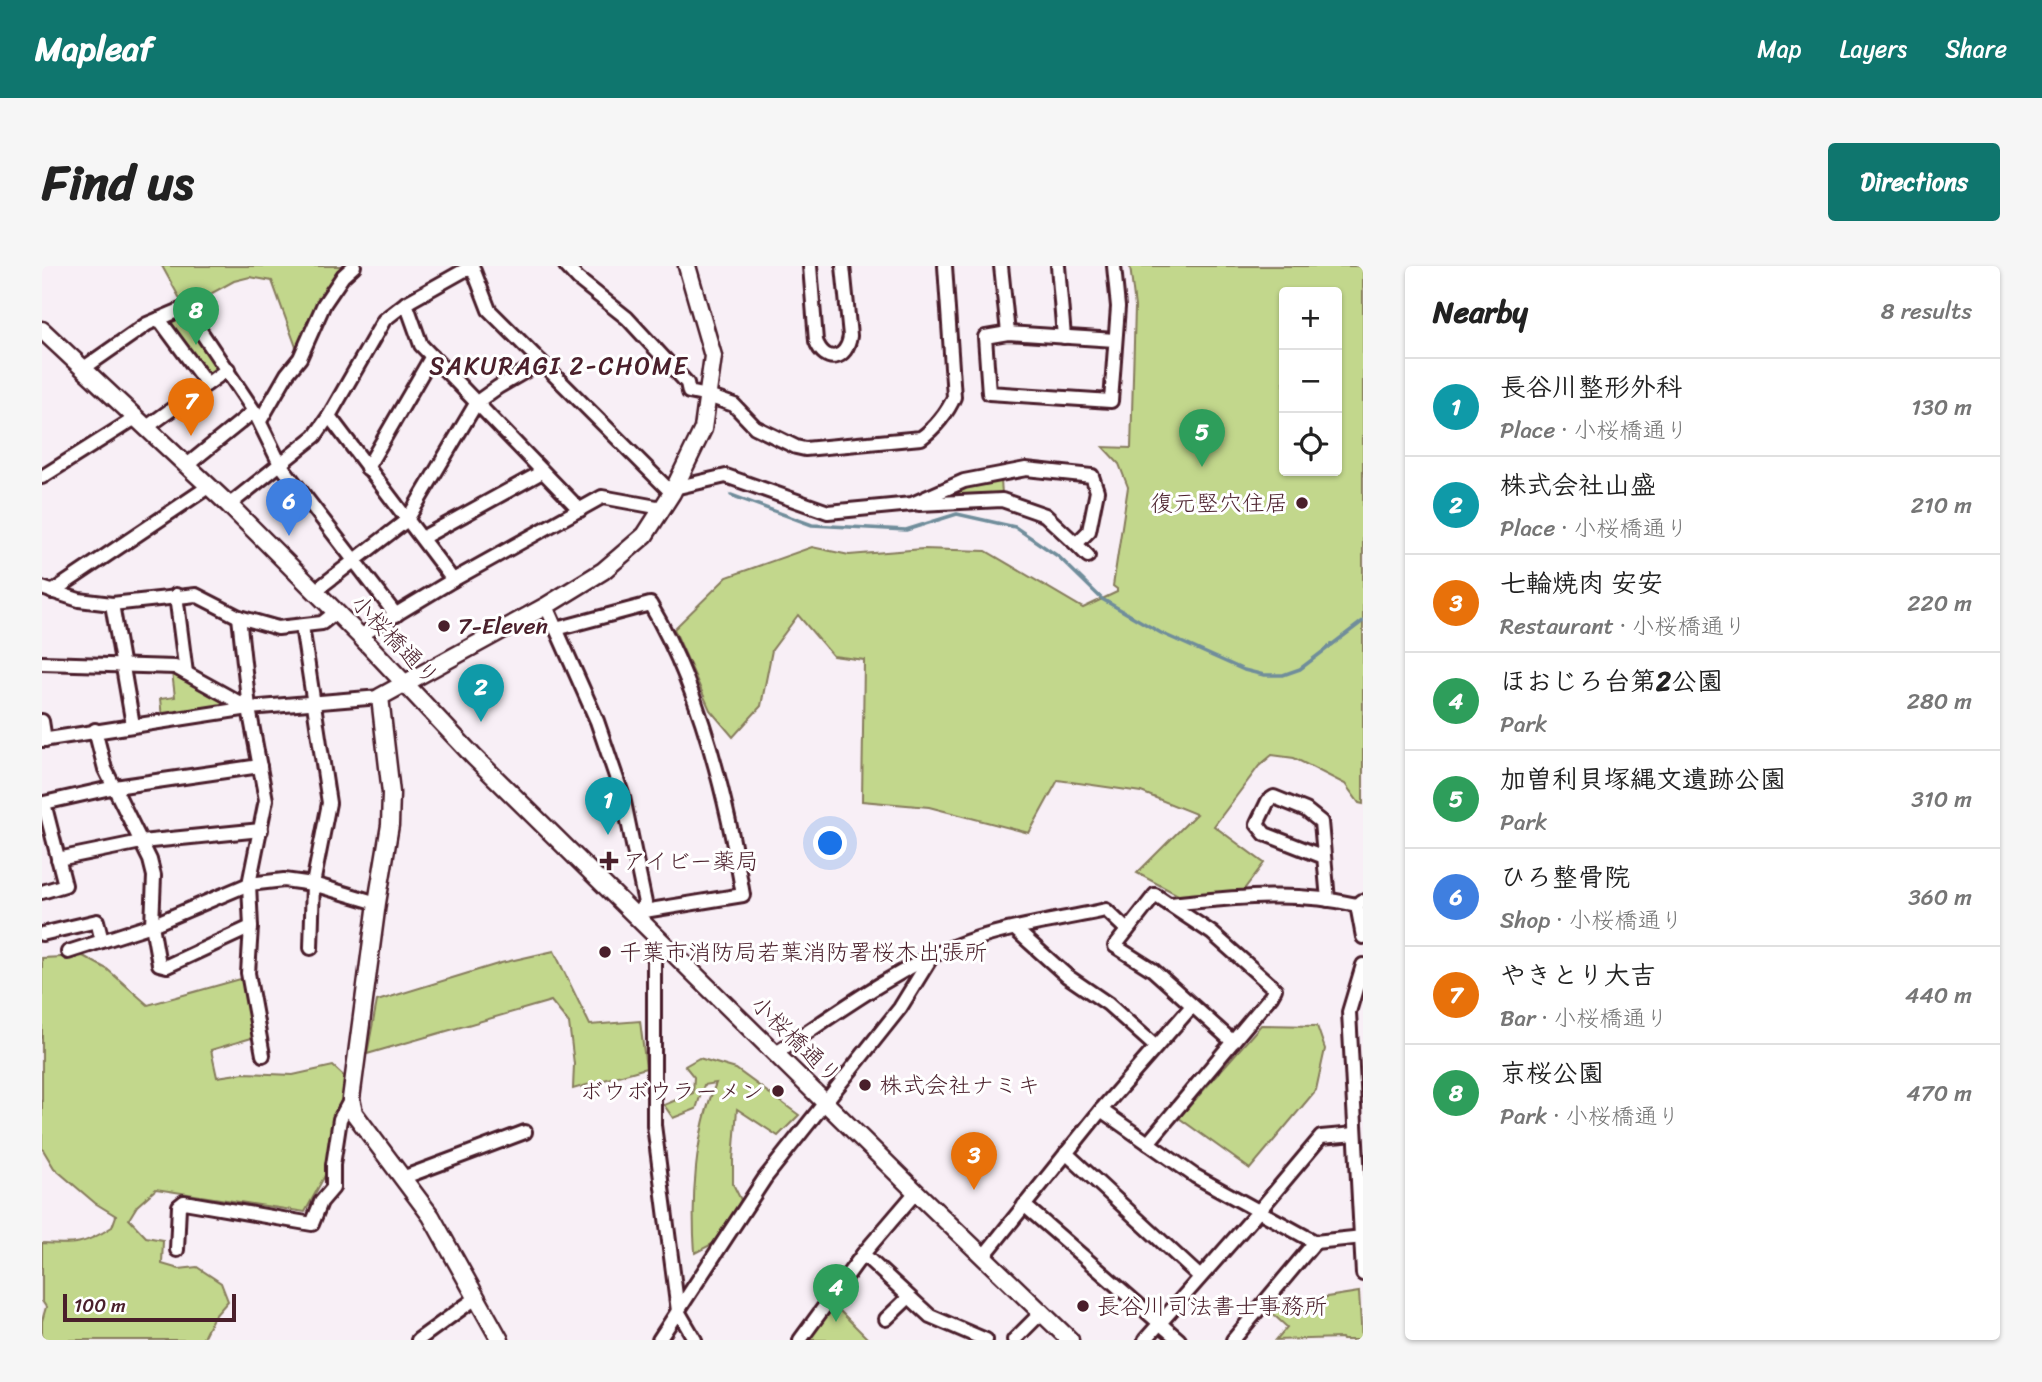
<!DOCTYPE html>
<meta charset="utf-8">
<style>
:root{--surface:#fff;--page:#f6f6f6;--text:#222;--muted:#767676;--line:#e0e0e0;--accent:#0f766e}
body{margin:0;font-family:Sriracha,"Klee One",sans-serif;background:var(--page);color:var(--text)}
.controls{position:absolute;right:21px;top:21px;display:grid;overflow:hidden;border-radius:7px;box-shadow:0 2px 5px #0004}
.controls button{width:63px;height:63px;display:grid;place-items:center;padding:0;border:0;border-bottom:2px solid var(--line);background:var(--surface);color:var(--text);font:35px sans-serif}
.scale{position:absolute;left:21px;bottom:18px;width:173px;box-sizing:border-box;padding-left:7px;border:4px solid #4a1f2b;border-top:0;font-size:19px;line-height:24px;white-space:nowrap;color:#4a1f2b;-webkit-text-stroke:5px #fff;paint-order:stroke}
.you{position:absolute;left:789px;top:578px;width:24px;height:24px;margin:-18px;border:5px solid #fff;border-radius:50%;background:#1a73e8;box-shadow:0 0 0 10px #1a73e833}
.badge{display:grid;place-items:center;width:46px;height:46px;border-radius:50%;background:var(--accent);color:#fff;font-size:23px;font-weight:700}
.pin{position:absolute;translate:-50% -58px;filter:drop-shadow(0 2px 4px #0008)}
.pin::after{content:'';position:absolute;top:37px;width:24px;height:21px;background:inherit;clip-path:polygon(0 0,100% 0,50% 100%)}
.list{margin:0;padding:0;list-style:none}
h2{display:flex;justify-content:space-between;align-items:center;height:91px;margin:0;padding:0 28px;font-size:30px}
h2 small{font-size:23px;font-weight:400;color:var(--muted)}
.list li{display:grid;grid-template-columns:46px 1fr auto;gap:21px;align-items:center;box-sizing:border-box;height:98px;padding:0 28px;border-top:2px solid var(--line)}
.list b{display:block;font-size:26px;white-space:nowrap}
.list p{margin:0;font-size:23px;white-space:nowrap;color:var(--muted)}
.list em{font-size:23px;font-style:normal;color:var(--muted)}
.icon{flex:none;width:38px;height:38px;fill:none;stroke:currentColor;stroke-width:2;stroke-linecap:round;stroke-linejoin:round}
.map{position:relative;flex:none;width:1321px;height:1074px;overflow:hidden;border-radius:7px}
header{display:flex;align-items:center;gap:42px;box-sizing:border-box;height:98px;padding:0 35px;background:var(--accent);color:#fff}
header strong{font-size:33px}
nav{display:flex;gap:38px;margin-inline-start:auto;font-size:24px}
.intro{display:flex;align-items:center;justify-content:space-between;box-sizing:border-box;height:168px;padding:0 42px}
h1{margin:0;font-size:49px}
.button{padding:18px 32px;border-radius:7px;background:var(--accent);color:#fff;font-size:24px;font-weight:700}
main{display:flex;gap:42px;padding:0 42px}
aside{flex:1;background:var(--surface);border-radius:7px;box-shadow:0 2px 5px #0004}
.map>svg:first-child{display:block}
.green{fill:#c2d78c;stroke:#867b5c;stroke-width:2;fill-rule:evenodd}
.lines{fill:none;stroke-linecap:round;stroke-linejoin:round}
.stream{stroke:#6f8d9b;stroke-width:3.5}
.street-casing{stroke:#4a1f2b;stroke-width:18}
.secondary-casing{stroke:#4a1f2b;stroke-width:21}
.street{stroke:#fff;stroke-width:12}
.secondary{stroke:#fff;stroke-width:16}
.poi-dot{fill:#4a1f2b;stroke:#fff;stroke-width:2.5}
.labels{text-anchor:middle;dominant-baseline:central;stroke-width:6;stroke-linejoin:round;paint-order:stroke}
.poi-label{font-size:23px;fill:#4a1f2b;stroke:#fff;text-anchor:start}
.street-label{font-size:23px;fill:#4a1f2b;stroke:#fff}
.neighbourhood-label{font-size:24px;letter-spacing:2px;fill:#4a1f2b;stroke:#fff}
</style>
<header>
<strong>Mapleaf</strong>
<nav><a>Map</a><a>Layers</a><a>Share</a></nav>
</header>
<div class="intro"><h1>Find us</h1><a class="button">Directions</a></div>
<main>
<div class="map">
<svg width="1321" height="1074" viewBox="0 0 1321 1074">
<rect width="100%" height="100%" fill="#f8eff6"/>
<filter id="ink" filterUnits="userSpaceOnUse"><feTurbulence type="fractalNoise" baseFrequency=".0143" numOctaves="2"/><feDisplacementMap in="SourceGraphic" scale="14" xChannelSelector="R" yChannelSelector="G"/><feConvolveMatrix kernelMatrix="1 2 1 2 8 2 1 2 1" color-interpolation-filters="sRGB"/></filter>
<g filter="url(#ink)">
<g class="green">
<path d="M120,0H312L301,10L258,92L230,15L208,11L192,15L143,42Z"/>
<path d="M1088,0H1321V538L1317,537L1303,518L1252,492L1230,489L1217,500L1172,560L1222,597L1200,626L1136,629L1095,607L1154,548L1099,526L1016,514L987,567L887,541L820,535L822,394L791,390L756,349L730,384L719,440L691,471L668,444L632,363L685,311L770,281L807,289L881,283L944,285L1041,342L1075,326V323L1071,320L1086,221L1077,198L1061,181L1089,182L1093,41ZM1242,26H1295V205H1242Z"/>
<path d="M138,48L143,49L177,103L170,108L165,109L128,59L127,54Z"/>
<path d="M959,214L960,228L901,234L900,229L926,218Z"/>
<path d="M130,406L186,435L184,441L120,451L118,433L133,431Z"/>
<path d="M512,685L548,759L598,755L604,802L531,823L532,798L527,757L509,735L325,788L335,735L459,697Z"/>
<path d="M41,690L65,703L106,739L202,712L213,771L169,784L175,811L202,807L251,809L291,800L305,813L295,849L286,904L263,946L114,923L95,940L87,953L104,971L121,974L120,998L137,1003L155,1001L179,1017L186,1035L171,1052L160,1074H0V1055L4,1041L0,1035V977C33,979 42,979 70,961L74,950L53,937L12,902L0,882V692Z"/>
<path d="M1219,759L1275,760L1283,783L1274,824L1208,903L1137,852Z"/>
<path d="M657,792L694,803L757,849L736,870L695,843L691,894V918L699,934L674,976L653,987C649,933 653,867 674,817L662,819L654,843L631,852L622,839L651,827L652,811L643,800Z"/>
<path d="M1317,1026L1320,1074H1301L1300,1072L1234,1074L1245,1061L1224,1042L1233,1032L1255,1051L1272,1033Z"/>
<path d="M791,1038L827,1074H766Z"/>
</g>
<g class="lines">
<path class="stream" d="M689,229L770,259L864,264L915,248L973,261L1017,291L1060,333L1119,367L1202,404L1222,409H1241L1258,403L1321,355"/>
<defs>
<g id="street">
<path d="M430,0L447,44L630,227"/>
<path d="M524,0L536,13L585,52L645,117L647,126L666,130L692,139L713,161L754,181L763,183L879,172C892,163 906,146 912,131L903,0"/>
<path d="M768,0L774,75C783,99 805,94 808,70L801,0"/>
<path d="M959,0L966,67"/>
<path d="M1016,0L1022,71"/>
<path d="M1072,0L1076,41L1069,135L947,127L943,71L966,67L1073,74"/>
<path d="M364,37L379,79L538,244"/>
<path d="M117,53L165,118"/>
<path d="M42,102L105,58L143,42L212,145L238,198L354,349"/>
<path d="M287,150L411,314"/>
<path d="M218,155L245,108L258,92L282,38L301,10L312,0"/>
<path d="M105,161L186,103"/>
<path d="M144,200L212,145"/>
<path d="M325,202L390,90"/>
<path d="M0,211L95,151"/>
<path d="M632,222L684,210L786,246L870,238L922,215L984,203L1050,210L1055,225L1047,265L1034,278L1046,290"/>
<path d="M877,238L960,234L1003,249L1034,278"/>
<path d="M187,239L273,170L287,150L342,54L364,37L430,0"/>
<path d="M380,272L500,206"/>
<path d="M0,322L37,334L70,338L154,329L197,351L236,362L280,357L294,346"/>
<path d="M273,325L365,254L435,136L456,121L499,96"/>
<path d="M10,326L166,221"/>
<path d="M134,329L144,407"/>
<path d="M70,338L91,459"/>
<path d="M504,340L555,455L581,531L603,637L594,649"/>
<path d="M197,351L207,442L224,534L207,618L209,661L206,707L221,789"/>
<path d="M260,360L287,537L271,618L269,682"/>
<path d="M514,363L608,338C658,422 685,533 701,629L596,646"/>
<path d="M318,370L411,314L560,231L620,242"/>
<path d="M0,397L133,401L207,442"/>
<path d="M0,455L3,474"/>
<path d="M53,464L63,503L108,594L112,610L110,659L117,698L125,700L209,661"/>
<path d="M0,474L207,442L338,431"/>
<path d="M1282,591L1223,568L1215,558L1226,535L1232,531L1264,544L1279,556L1286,634"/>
<path d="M16,593L99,576L219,564"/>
<path d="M0,626L23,619L2,537L73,521L218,500"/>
<path d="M1319,635L1315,639L1321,671"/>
<path d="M1127,638C1188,632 1254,624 1315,639"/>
<path d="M973,663L1025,710L1066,738L1114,781"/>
<path d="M0,668L55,655L60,675"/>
<path d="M617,674L612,697V859L636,1045L653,1074"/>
<path d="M26,686L110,659L207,618L242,614L271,618L335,637"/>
<path d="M1321,699L1307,746L1321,1008"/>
<path d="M734,787C792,749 849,706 913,680C961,661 1014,655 1064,644L1085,664"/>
<path d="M1059,844L1153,910L1273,976L1321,971"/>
<path d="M1106,877L1229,730L1233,723L1170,667L1113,629L1073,680L1111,704L1191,776"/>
<path d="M1024,887L1157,1010"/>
<path d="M360,912L483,866"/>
<path d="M982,939L1137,1074"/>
<path d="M135,984L137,940L142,936L270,958L279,936L291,922V899L298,853L309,833"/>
<path d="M821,988L888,1050L944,1074"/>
<path d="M941,991L1059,844L1150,740"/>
<path d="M844,1053L866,1032"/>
<path d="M376,1074L434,1032"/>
<path d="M617,1074L723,912L858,742L890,690"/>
<path d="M758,1074L821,988L874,926"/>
<path d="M972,1074L999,1047"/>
<path d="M1103,1074L1216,946L1279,871L1313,868"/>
<path d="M1191,1074L1273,976"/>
</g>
<g id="secondary">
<path d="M0,64L187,239L318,370L432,491L874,926L1028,1074"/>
<path d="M458,1074L389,950L312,847L309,833L335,637L348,559L349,527L338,431L504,340L561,305L603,269L630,227L661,163L671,90L645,0"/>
</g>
</defs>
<use href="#street" class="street-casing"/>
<use href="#secondary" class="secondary-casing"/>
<use href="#street" class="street"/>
<use href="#secondary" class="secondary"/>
</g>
</g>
<g class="poi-dot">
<circle cx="1260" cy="237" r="7"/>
<circle cx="402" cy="360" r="7"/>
<path d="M563.5 584.5h7v7h7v7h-7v7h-7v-7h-7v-7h7z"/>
<circle cx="563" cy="686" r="7"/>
<circle cx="823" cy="819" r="7"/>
<circle cx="736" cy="825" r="7"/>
<circle cx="1041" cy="1040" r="7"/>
</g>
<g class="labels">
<g class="poi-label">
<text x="1246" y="237" text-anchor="end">復元竪穴住居</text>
<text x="416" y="360">7-Eleven</text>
<text x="581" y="595">アイビー薬局</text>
<text x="577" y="686">千葉市消防局若葉消防署桜木出張所</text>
<text x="837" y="819">株式会社ナミキ</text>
<text x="722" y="825" text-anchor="end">ボウボウラーメン</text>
<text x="1055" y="1040">長谷川司法書士事務所</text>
</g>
<g class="street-label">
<text transform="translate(353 374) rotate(46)">小桜橋通り</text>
<text transform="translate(754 774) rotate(44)">小桜橋通り</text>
</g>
<g class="neighbourhood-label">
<text x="517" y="100">SAKURAGI 2-CHOME</text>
</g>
</g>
</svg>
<div class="controls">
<button>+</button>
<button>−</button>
<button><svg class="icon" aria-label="locate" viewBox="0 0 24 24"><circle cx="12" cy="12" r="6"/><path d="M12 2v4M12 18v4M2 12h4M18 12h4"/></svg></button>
</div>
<div class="scale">100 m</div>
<div class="you"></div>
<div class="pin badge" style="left:566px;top:569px;background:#0f9aa8">1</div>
<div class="pin badge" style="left:439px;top:456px;background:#0f9aa8">2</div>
<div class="pin badge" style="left:932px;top:924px;background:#e8710a">3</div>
<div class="pin badge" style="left:794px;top:1056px;background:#2e9e5b">4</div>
<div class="pin badge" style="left:1160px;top:201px;background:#2e9e5b">5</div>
<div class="pin badge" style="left:247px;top:270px;background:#3f7fe0">6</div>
<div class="pin badge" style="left:149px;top:170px;background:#e8710a">7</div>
<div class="pin badge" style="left:154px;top:79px;background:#2e9e5b">8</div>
</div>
<aside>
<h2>Nearby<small>8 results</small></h2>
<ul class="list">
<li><span class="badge" style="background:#0f9aa8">1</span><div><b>長谷川整形外科</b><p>Place · 小桜橋通り</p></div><em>130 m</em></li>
<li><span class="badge" style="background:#0f9aa8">2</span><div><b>株式会社山盛</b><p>Place · 小桜橋通り</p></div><em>210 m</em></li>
<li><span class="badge" style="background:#e8710a">3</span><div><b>七輪焼肉 安安</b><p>Restaurant · 小桜橋通り</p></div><em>220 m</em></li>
<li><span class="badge" style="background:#2e9e5b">4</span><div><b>ほおじろ台第2公園</b><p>Park</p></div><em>280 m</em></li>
<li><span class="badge" style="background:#2e9e5b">5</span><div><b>加曽利貝塚縄文遺跡公園</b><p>Park</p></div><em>310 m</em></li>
<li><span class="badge" style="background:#3f7fe0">6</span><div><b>ひろ整骨院</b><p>Shop · 小桜橋通り</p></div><em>360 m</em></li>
<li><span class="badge" style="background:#e8710a">7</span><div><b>やきとり大吉</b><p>Bar · 小桜橋通り</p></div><em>440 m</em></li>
<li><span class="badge" style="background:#2e9e5b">8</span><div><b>京桜公園</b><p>Park · 小桜橋通り</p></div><em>470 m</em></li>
</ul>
</aside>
</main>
